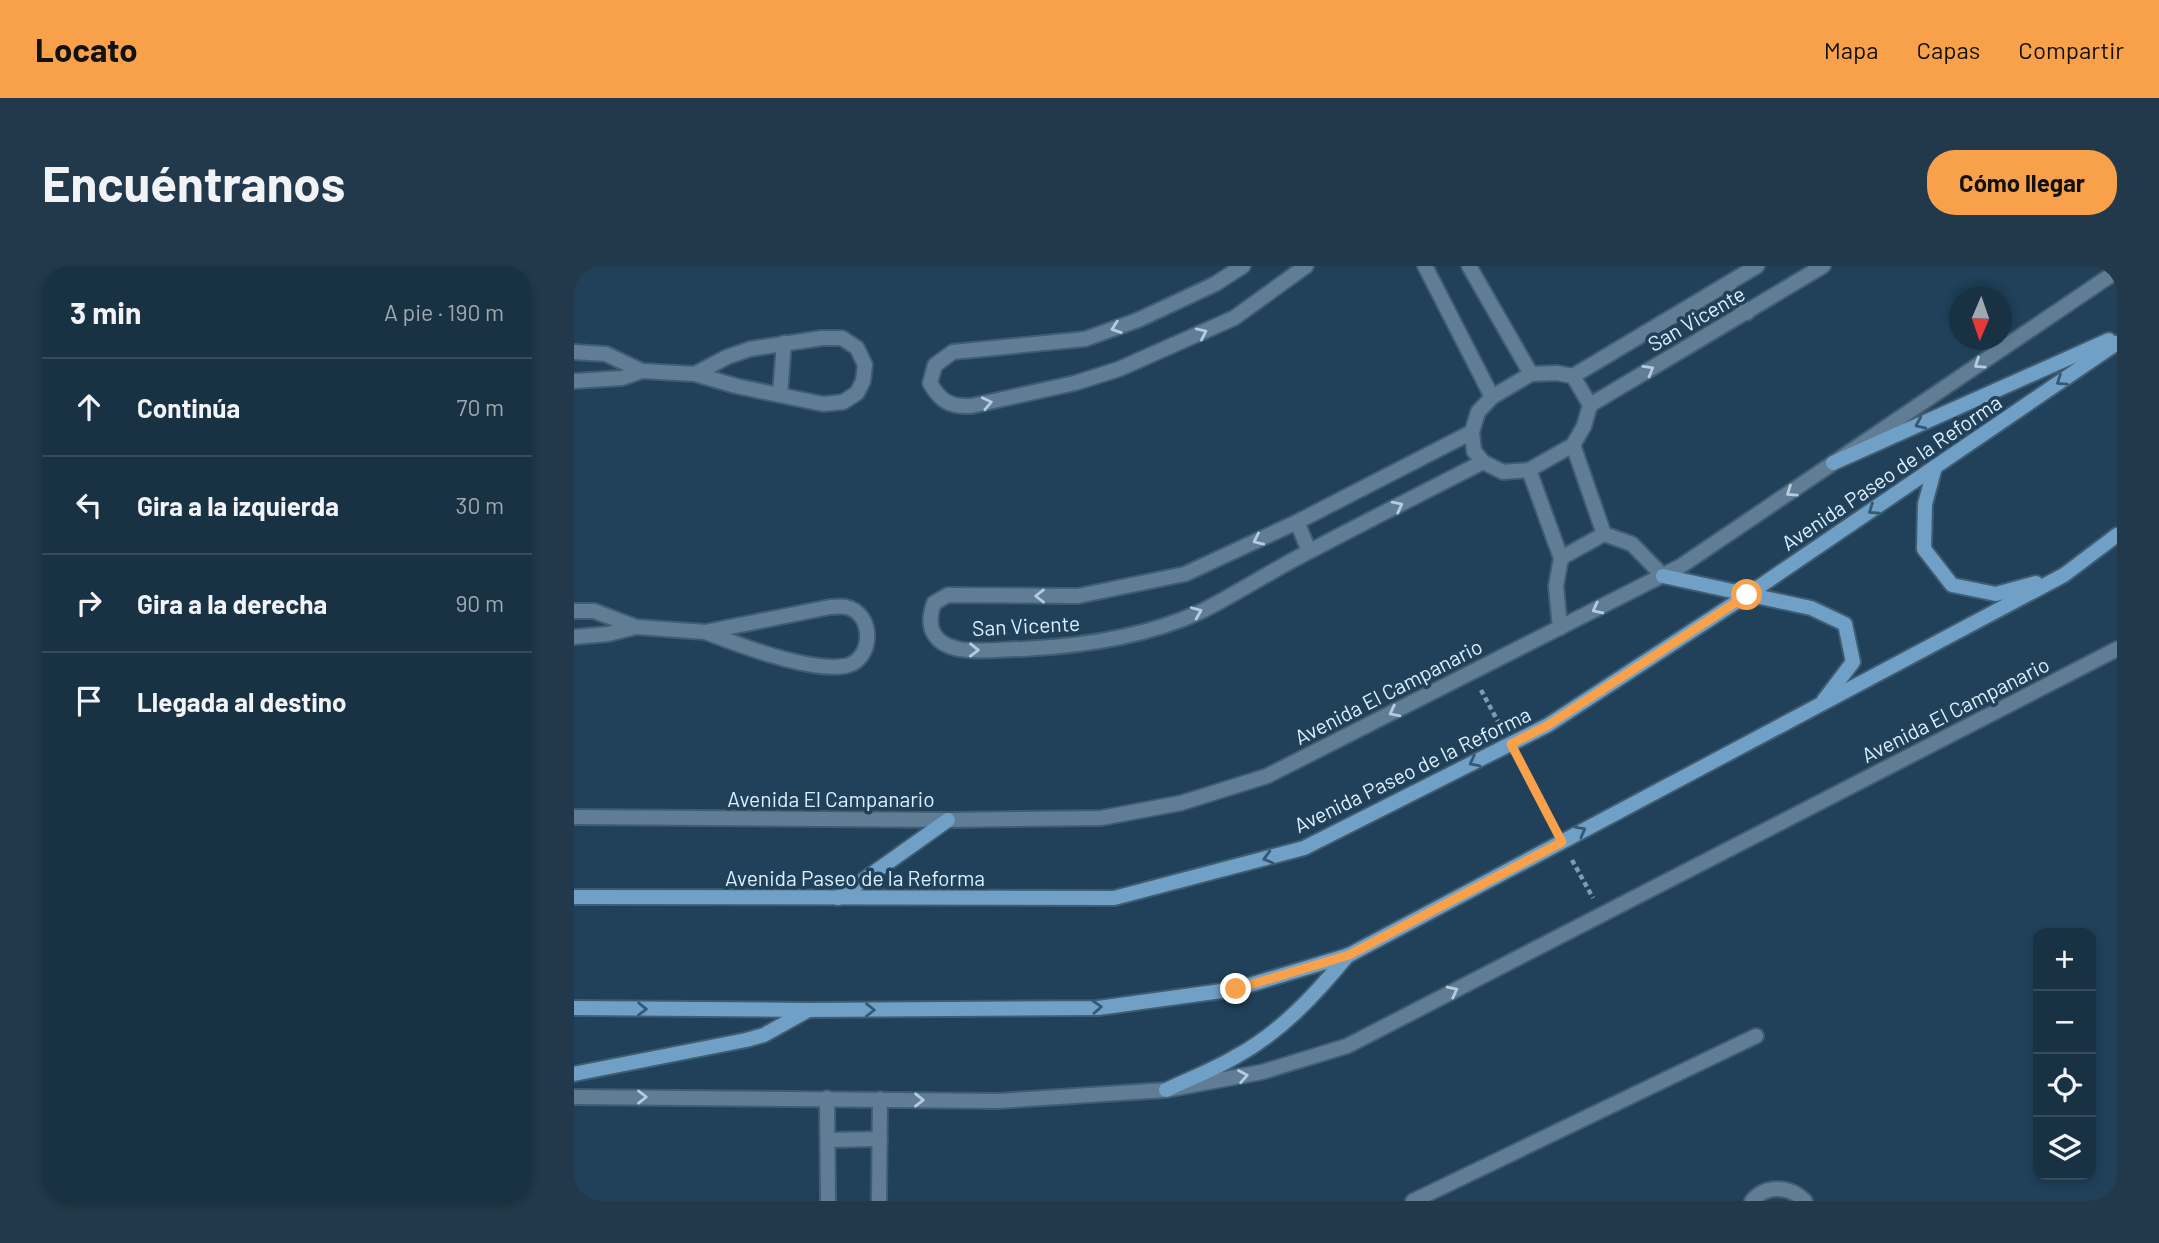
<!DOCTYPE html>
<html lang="es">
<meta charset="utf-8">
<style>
:root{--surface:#183143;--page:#21394a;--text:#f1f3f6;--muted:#9fa9b2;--line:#364c5c;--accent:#f8a14a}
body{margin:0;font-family:Barlow,sans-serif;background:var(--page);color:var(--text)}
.controls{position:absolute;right:21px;bottom:21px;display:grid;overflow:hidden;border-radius:14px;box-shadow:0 4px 10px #0003}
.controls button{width:63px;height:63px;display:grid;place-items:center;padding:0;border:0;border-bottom:2px solid var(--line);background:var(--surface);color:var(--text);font:35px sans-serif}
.compass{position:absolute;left:1375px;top:21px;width:63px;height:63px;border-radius:50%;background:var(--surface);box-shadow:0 4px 10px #0003;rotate:182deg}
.stop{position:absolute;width:21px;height:21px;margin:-16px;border:5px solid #f8a14a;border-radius:50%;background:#fff}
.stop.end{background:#f8a14a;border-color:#fff;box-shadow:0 2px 7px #0008}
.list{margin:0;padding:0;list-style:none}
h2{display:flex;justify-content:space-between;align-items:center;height:91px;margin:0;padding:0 28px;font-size:30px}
h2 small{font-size:23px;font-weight:400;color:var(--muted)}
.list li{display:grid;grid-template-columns:46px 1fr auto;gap:21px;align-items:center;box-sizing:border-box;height:98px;padding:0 28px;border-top:2px solid var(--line)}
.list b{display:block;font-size:26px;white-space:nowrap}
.list em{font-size:23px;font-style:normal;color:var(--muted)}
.icon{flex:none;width:38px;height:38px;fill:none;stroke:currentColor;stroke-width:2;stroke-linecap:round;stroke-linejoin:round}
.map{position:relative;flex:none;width:1543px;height:935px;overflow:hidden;border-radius:28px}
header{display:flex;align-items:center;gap:42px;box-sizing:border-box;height:98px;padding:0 35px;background:var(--accent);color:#111}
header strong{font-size:33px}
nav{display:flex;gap:38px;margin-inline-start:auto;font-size:24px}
.intro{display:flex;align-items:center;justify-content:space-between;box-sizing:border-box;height:168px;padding:0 42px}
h1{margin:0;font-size:49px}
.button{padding:18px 32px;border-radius:28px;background:var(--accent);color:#111;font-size:24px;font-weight:700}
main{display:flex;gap:42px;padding:0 42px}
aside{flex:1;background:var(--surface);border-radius:28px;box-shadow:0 4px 10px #0003}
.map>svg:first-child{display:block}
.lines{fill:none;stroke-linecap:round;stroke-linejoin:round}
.lane-casing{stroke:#3e5d73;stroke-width:18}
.street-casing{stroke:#3e5d73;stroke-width:18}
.secondary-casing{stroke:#3e5d73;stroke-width:18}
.path{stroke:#819bae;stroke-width:4.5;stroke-dasharray:5 3.5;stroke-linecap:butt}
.lane{stroke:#607d95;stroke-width:14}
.street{stroke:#607d95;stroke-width:14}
.secondary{stroke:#71a0c6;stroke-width:14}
.oneway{stroke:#b6ccde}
.oneway2{stroke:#345974}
.route{stroke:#f8a14a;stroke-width:9}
.labels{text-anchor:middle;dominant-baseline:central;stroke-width:7;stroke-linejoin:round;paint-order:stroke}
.street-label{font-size:21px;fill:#dbeefd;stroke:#204159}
</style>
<header>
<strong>Locato</strong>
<nav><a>Mapa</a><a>Capas</a><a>Compartir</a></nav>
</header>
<div class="intro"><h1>Encuéntranos</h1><a class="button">Cómo llegar</a></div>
<main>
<aside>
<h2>3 min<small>A pie · 190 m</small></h2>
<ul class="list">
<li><svg class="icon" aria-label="ahead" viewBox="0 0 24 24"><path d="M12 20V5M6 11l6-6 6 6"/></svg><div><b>Continúa</b></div><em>70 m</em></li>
<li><svg class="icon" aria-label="left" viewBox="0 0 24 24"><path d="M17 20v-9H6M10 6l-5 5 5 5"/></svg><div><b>Gira a la izquierda</b></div><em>30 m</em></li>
<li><svg class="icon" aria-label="right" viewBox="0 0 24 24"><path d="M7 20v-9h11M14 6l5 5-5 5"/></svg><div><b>Gira a la derecha</b></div><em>90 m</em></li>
<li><svg class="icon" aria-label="arrive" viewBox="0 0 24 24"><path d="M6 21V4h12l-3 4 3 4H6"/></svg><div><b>Llegada al destino</b></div></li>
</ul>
</aside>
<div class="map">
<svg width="1543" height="935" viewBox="0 0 1543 935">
<rect width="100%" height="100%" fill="#204159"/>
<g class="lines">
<defs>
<g id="lane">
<path d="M253,832L254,935"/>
<path d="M254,874L306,873"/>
<path d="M305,935L306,833"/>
<path d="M839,935L1182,770"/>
<path d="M1178,935C1192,918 1216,920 1231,935"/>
</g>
<g id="street">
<path d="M669,0L641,18L564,54L511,73L379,86L361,99L356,117C366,135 376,141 397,140L501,117L545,103L660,52L732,0"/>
<path d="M851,0L918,131"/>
<path d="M895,0L957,108"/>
<path d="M1152,20L1173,47"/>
<path d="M0,86L32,88L68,105"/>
<path d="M983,107L999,110L1016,139L1010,160L999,179L955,204L929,206L909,196L900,185L898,166L904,146L918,131L957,108Z"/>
<path d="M999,110L1183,0"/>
<path d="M0,115L48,112L68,105L121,108L162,120L249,138L269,136L283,127L289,115L291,99L283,82L268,72H248L176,83L153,91L121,108"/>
<path d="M206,129L210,77"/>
<path d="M1016,139L1249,0"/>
<path d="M898,166L723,256L611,308L504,330L374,329L360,337C351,362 360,378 385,383C406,387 429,383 449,383C509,380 571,371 626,346C664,327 700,303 738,284C795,254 852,225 909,196"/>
<path d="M999,179L1030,268L1058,278L1089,310"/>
<path d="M955,204L987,292L982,320L986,362"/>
<path d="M723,256L735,285"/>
<path d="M987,292L1030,268"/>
<path d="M0,345H20L62,361L131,366L256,341C261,341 268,340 272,341C301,347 300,395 271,400C235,406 165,379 131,366"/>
<path d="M0,371L34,368L62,361"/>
<path d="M0,551L374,554L527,552L607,537L693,510L1107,300L1543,5"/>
<path d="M0,831L424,835L592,824L688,806L773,780L1543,383"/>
</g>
<g id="secondary">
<path d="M1259,197L1535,74"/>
<path d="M1361,201L1351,238L1350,283L1378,319L1422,328L1462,317"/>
<path d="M1089,310L1237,342L1271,358L1279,396L1250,434"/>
<path d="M0,631L540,632L730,582L974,459L1173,329L1543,77"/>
<path d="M264,632L374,554"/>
<path d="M0,742L234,744L524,742L662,723L775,689L1490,309L1543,269"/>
<path d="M0,808L172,774L190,769L233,745"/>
<path d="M592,824C615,813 639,804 661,791C706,767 742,728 774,689"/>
</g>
</defs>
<use href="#lane" class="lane-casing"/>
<use href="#street" class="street-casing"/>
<use href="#secondary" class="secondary-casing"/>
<g class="path">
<path d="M907,424L928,463"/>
<path d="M945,495L979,559"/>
<path d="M998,594L1019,632"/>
</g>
<use href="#lane" class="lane"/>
<use href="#street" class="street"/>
<use href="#secondary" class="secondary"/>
</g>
<defs><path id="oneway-chevron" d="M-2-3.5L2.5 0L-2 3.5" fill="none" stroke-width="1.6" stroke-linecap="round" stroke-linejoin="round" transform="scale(1.75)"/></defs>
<g class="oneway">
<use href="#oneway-chevron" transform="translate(542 62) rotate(161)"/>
<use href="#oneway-chevron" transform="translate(628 67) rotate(-25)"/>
<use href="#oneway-chevron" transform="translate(1405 98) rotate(146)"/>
<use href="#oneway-chevron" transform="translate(1075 104) rotate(-30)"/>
<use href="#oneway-chevron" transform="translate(413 137) rotate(-12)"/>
<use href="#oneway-chevron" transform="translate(1217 226) rotate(146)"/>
<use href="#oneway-chevron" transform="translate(824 240) rotate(-27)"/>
<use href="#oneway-chevron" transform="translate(684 274) rotate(155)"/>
<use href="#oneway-chevron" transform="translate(466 330) rotate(-180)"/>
<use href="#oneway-chevron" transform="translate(1023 343) rotate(153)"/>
<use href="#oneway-chevron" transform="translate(623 346) rotate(-23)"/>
<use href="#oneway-chevron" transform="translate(400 384) rotate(1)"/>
<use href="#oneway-chevron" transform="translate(820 446) rotate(153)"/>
<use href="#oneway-chevron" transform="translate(879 725) rotate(-27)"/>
<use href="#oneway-chevron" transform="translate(669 810) rotate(-10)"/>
<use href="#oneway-chevron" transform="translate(68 831)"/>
<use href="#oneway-chevron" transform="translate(345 834) rotate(1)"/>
</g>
<g class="oneway2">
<use href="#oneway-chevron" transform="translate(1487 115) rotate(146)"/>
<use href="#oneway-chevron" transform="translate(1346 158) rotate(156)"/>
<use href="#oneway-chevron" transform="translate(1299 244) rotate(146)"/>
<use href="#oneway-chevron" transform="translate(900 496) rotate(153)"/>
<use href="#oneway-chevron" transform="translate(1007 565) rotate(-28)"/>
<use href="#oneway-chevron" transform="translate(694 592) rotate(165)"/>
<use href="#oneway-chevron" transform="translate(523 741) rotate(-4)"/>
<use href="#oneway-chevron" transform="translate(68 743) rotate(1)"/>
<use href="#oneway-chevron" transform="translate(296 744)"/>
</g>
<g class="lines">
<path class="route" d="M662,723L775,689L988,576L937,478L974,459L1173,329"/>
</g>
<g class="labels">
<g class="street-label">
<text transform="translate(1122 52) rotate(-30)">San Vicente</text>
<text transform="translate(1317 206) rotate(-34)">Avenida Paseo de la Reforma</text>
<text transform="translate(452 359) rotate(-3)">San Vicente</text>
<text transform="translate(814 425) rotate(-27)">Avenida El Campanario</text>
<text transform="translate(1381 443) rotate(-27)">Avenida El Campanario</text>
<text transform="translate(838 503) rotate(-26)">Avenida Paseo de la Reforma</text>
<text x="257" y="532">Avenida El Campanario</text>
<text x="281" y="611">Avenida Paseo de la Reforma</text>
</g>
</g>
</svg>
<div class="controls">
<button>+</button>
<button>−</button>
<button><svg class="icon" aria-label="locate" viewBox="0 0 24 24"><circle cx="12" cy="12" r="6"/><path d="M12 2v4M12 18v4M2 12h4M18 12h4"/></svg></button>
<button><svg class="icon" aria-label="layers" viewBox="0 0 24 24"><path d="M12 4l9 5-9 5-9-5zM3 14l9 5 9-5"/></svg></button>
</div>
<svg class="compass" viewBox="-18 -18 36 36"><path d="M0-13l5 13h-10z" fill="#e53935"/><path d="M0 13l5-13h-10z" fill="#9fa9b2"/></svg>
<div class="stop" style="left:1173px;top:329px"></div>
<div class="stop end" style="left:662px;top:723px"></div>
</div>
</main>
